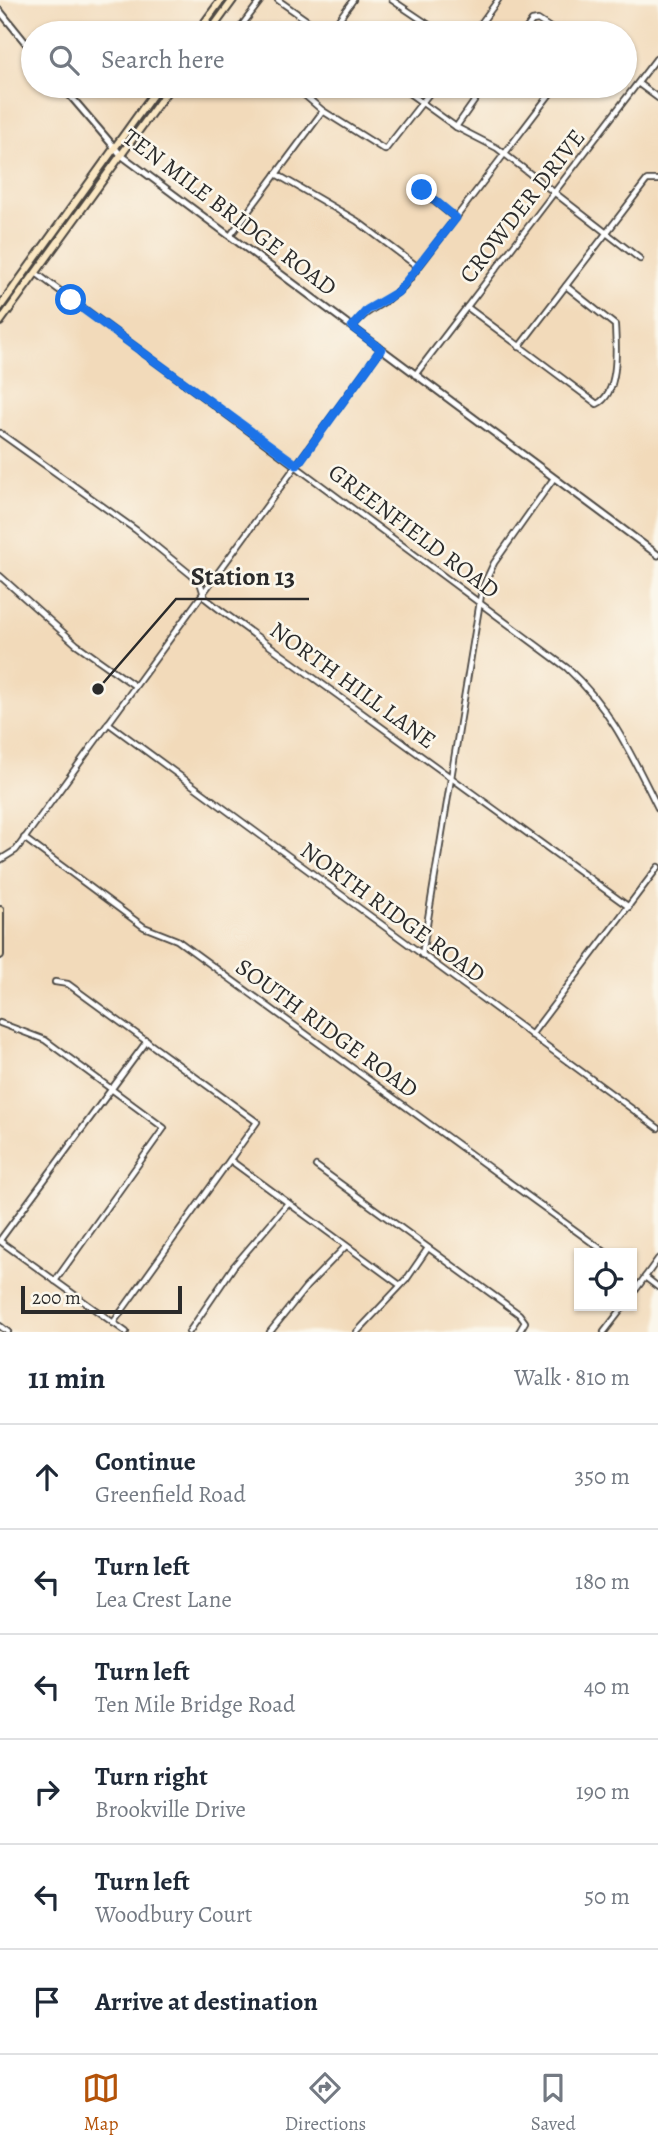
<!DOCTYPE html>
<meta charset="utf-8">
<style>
:root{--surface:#fff;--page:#f2f2f3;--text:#1f2937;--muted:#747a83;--line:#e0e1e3;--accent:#b45309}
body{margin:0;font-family:Alegreya,serif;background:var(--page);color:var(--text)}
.controls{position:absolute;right:21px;bottom:21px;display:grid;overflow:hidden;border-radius:0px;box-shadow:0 2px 5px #0004}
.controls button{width:63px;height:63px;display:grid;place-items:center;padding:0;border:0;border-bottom:2px solid var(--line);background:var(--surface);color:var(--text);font:35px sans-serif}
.scale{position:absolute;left:21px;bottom:18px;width:161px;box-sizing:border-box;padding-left:7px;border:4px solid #2b2b2b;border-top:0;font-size:19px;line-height:24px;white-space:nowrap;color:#2b2b2b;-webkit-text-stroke:5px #fbf7ec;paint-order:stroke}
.stop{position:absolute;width:21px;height:21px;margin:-16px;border:5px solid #1a73e8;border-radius:50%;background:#fff}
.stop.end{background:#1a73e8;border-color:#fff;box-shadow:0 2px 7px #0008}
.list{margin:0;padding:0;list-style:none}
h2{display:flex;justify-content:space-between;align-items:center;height:91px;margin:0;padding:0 28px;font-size:30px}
h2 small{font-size:23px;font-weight:400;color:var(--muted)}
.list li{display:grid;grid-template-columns:46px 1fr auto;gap:21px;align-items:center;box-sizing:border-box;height:105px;padding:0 28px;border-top:2px solid var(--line)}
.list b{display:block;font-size:26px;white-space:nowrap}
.list p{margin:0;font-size:23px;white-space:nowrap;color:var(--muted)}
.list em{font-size:23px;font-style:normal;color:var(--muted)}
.icon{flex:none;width:38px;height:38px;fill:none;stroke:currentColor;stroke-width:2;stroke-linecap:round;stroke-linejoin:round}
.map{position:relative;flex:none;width:658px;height:1332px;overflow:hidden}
.search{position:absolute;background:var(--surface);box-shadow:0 2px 5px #0004;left:21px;right:21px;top:21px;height:77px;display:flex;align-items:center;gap:18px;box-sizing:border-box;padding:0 24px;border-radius:38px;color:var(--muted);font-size:26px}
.sheet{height:721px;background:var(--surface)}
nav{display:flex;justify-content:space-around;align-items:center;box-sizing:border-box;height:98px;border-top:2px solid var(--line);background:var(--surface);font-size:19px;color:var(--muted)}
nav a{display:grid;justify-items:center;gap:4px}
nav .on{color:var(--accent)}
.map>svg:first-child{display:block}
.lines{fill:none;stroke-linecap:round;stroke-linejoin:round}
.minor-casing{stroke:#494540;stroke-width:8}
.tertiary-casing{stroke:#494540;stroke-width:9}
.secondary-casing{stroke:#494540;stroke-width:10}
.minor{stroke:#fff;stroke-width:4.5}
.tertiary{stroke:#fff;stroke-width:5}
.secondary{stroke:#fae7c3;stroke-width:6}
.route{stroke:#1a73e8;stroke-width:9}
.labels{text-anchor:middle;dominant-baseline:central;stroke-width:5;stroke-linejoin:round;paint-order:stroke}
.street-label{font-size:24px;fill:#2b2b2b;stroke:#fbf7ec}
.leader{fill:none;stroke:#2b2b2b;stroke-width:2.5}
.callout-dot{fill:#2b2b2b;stroke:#fbf7ec;stroke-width:2.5}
.callout-label{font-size:26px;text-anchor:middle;font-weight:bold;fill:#2b2b2b;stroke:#fbf7ec;stroke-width:5;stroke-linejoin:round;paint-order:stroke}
</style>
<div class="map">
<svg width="658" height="1332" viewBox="0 0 658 1332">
<rect width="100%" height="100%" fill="#fbf7ec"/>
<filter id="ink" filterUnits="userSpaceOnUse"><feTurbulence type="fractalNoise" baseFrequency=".0143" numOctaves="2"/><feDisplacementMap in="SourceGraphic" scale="14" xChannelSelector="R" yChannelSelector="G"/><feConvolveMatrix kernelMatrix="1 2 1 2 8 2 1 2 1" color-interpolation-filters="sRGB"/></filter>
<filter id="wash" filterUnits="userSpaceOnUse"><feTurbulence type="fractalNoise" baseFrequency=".00686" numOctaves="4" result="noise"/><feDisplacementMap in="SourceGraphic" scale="28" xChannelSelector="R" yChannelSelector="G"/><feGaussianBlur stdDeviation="1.57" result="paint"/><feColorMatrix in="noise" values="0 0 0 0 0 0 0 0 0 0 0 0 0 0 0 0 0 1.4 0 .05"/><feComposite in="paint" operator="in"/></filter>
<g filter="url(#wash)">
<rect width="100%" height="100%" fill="#f2daba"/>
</g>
<g filter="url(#ink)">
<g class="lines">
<defs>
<g id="minor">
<path d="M278,0L325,33"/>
<path d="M392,0L441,33"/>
<path d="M236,33L261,0"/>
<path d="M329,33L353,0"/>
<path d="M474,33L498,0"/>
<path d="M523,33L532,21L538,20L558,33"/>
<path d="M639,84L658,98"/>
<path d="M294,86L323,111L385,150L435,86"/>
<path d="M399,86L456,127L497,148L640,259"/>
<path d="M456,127L485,86"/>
<path d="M276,174L357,221L418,267"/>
<path d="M420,182L424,193L455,218"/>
<path d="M230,236L323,111"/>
<path d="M36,273L567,668C612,710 631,754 658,808"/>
<path d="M467,307L597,404C620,393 616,346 615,325L566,286"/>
<path d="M352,327C368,307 389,303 404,286L556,86"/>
<path d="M519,347L647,180H658"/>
<path d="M415,375L656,59"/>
<path d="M0,433L136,530L200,582L205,598L219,609L629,907"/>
<path d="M0,576L76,644L135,686"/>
<path d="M108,723L658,1128"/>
<path d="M24,838L144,927L177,940L605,1252"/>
<path d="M0,860L16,850L381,349"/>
<path d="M422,955L482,589L494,563L554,478"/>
<path d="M55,982L68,984L257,1122L113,1323"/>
<path d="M0,1023L45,1040L164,1128L55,1281"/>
<path d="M531,1035L658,867"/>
<path d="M230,1160L400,1285"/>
<path d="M316,1166L519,1314L525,1322L519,1332"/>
<path d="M0,1240L147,1041"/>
<path d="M0,1241L126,1332"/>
<path d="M645,1277L658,1287"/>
<path d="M632,1295L658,1259"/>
<path d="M0,1326L8,1332"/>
<path d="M189,1332L234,1266L288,1203"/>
<path d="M270,1332L306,1287L346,1246"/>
<path d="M357,1332L406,1280L428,1248"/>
<path d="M604,1332L624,1306"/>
</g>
<g id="tertiary">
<path d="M0,11L33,52"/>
<path d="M62,86L121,155L658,555"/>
</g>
<g id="secondary">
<path d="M197,33L221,0"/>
<path d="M209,33L233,0"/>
<path d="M0,307L159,86"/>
<path d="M0,322L171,86"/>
<path d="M0,910V955"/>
</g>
</defs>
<use href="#minor" class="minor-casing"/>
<use href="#tertiary" class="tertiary-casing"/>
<use href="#secondary" class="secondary-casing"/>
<use href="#minor" class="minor"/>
<use href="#tertiary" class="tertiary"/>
<use href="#secondary" class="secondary"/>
</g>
</g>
<g class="lines" filter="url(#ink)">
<path class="route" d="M71,300L297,465L381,349L352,327L367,310L398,292L456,218L422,190"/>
</g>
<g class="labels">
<g class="street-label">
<text transform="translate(522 206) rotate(-52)">CROWDER DRIVE</text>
<text transform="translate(230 212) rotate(37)">TEN MILE BRIDGE ROAD</text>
<text transform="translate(414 531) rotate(37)">GREENFIELD ROAD</text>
<text transform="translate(353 685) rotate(36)">NORTH HILL LANE</text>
<text transform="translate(393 912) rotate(36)">NORTH RIDGE ROAD</text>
<text transform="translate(327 1028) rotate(36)">SOUTH RIDGE ROAD</text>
</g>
</g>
<path class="leader" d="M98 689L176 599H309"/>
<circle class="callout-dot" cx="98" cy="689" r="7"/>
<g class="callout-label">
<text x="243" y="585">Station 13</text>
</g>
</svg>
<div class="controls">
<button><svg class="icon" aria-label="locate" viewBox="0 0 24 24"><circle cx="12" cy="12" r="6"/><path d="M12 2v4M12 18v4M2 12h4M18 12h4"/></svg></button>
</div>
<div class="scale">200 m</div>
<div class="stop" style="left:71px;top:300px"></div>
<div class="stop end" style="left:422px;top:190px"></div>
<div class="search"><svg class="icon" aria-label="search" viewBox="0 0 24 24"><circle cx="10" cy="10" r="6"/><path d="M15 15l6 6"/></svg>Search here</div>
</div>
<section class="sheet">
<h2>11 min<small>Walk · 810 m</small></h2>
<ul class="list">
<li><svg class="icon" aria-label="ahead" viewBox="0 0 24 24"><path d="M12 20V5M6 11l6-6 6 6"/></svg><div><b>Continue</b><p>Greenfield Road</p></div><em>350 m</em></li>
<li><svg class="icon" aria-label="left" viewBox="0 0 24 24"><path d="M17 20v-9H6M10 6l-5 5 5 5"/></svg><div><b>Turn left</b><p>Lea Crest Lane</p></div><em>180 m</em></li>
<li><svg class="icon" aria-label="left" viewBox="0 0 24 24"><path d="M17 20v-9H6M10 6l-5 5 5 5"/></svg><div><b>Turn left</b><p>Ten Mile Bridge Road</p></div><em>40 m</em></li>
<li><svg class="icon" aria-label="right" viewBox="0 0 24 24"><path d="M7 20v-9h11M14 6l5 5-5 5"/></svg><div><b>Turn right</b><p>Brookville Drive</p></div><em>190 m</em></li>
<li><svg class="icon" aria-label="left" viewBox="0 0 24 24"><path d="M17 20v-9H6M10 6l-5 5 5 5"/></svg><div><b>Turn left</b><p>Woodbury Court</p></div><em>50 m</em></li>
<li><svg class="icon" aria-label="arrive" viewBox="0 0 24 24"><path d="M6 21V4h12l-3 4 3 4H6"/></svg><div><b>Arrive at destination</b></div></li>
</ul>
</section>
<nav>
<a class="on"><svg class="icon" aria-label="map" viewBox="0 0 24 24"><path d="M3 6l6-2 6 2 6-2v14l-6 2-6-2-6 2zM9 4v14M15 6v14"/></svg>Map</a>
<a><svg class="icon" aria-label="directions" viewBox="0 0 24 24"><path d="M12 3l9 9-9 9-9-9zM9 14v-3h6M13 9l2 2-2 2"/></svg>Directions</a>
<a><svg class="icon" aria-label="saved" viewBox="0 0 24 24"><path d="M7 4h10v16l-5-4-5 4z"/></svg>Saved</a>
</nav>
